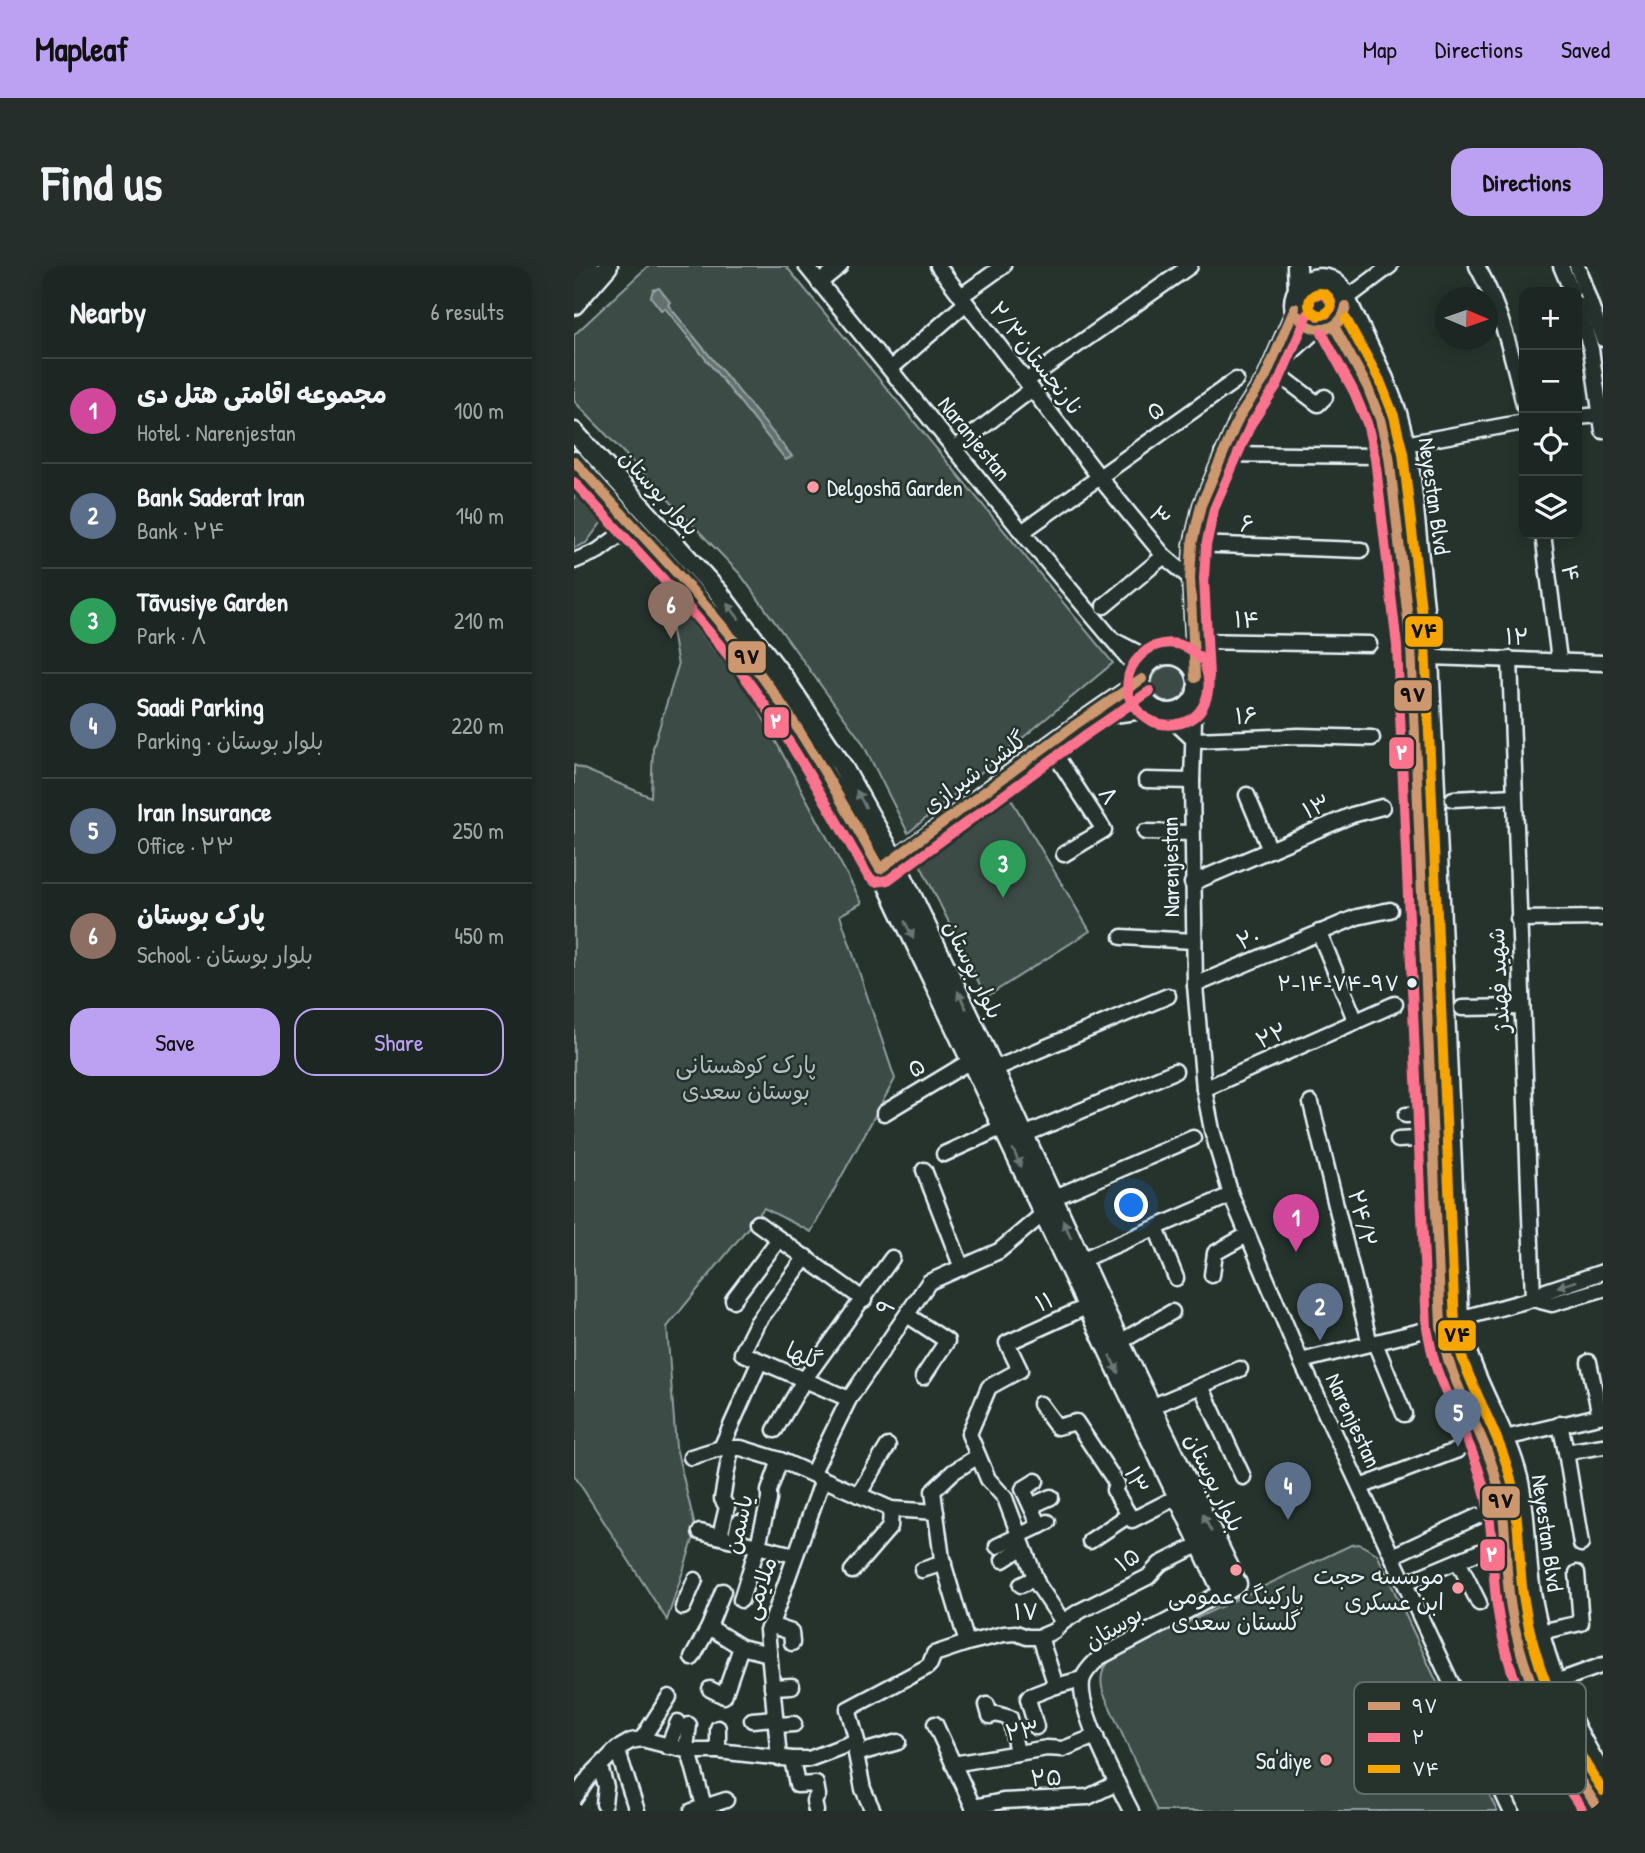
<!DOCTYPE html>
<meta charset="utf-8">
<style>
:root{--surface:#1c2622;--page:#252e2a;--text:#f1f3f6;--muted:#a0a5a5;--line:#3a4340;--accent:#bca0f2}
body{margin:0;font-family:"Patrick Hand","Playpen Sans Arabic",sans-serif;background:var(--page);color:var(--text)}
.controls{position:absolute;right:21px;top:21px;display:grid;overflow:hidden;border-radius:14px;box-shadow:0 4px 18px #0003}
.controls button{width:63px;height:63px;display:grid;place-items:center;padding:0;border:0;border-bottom:2px solid var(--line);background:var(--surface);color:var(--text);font:35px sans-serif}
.compass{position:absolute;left:861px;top:21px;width:63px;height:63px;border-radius:50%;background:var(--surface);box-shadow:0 4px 18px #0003;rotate:92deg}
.you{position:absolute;left:558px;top:940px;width:24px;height:24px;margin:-18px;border:5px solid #fff;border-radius:50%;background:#1a73e8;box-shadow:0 0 0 10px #1a73e833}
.badge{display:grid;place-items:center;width:46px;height:46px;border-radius:50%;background:var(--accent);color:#fff;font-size:23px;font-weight:700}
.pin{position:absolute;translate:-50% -58px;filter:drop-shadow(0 2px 4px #0008)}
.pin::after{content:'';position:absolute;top:37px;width:24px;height:21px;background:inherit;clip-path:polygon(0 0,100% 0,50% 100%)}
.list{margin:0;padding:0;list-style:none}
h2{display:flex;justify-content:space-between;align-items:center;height:91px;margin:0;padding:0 28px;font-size:30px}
h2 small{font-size:23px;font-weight:400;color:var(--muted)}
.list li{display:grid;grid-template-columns:46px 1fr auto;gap:21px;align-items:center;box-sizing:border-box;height:105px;padding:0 28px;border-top:2px solid var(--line)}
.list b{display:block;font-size:26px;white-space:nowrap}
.list p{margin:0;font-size:23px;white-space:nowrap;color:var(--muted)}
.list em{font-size:23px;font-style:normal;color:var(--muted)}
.actions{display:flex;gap:14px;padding:21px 28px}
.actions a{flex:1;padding:16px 0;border:2px solid var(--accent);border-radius:21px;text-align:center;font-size:24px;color:var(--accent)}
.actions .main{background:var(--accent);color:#111}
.icon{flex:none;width:38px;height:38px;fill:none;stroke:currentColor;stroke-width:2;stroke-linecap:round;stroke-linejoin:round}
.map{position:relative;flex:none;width:1029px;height:1545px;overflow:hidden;border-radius:21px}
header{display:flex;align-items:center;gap:42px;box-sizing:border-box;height:98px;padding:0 35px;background:var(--accent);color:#111}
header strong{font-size:33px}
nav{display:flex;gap:38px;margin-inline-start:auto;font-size:24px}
.intro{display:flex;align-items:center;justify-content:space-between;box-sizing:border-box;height:168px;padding:0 42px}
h1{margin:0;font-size:49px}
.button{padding:18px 32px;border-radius:21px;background:var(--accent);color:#111;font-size:24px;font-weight:700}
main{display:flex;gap:42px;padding:0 42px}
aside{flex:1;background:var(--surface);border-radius:21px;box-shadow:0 4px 18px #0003}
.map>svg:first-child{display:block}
.green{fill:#3e4b47;stroke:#939ea0;stroke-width:2}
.water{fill:#636f6d;stroke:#98a3a5;stroke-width:2}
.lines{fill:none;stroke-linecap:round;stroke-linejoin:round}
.minor-casing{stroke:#e8f1f8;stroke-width:19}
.major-casing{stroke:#e8f1f8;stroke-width:23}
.minor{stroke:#26332d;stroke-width:14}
.major{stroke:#26332d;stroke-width:18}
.bus-1-casing{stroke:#26332d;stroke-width:16}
.bus-2-casing{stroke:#26332d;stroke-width:16}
.bus-3-casing{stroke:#26332d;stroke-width:16}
.bus-1{stroke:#cd976f;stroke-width:10}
.bus-2{stroke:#fc738d;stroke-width:10}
.bus-3{stroke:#f7a600;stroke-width:10}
.oneway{fill:#6a7674}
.poi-dot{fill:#ff9aa2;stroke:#26332d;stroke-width:2.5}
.bus-dot{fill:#e8f1f8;stroke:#26332d;stroke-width:2.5}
.labels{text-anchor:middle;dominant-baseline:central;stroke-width:5;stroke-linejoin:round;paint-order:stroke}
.bus-label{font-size:21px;fill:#e8f1f8;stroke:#26332d;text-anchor:end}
.street-label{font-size:23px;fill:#e8f1f8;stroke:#26332d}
.poi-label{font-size:23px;fill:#e8f1f8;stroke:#26332d;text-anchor:end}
.park-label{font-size:23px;fill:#b5bfc3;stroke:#26332d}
.key{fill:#26332d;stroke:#606c6a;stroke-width:2}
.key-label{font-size:19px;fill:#e8f1f8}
.line-badge{stroke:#26332d;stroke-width:2.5}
.badge-label{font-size:19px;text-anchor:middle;font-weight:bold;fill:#fff}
.pale-badge-label{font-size:19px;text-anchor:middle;font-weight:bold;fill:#111}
</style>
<header>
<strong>Mapleaf</strong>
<nav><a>Map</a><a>Directions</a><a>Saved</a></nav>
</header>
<div class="intro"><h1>Find us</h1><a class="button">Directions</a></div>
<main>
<aside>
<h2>Nearby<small>6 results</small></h2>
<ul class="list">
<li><span class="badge" style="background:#d1479c">1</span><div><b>مجموعه اقامتی هتل دی</b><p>Hotel · Narenjestan</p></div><em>100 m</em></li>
<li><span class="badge" style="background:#5c6f8a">2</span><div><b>Bank Saderat Iran</b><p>Bank · ۲۴</p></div><em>140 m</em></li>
<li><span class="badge" style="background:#2e9e5b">3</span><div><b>Tāvusiye Garden</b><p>Park · ۸</p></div><em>210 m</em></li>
<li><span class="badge" style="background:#5c6f8a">4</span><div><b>Saadi Parking</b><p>Parking · بلوار بوستان</p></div><em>220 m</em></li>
<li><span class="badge" style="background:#5c6f8a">5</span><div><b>Iran Insurance</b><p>Office · ۲۳</p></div><em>250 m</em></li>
<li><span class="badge" style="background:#8d6e63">6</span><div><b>پارک بوستان</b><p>School · بلوار بوستان</p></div><em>450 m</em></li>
</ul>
<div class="actions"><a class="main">Save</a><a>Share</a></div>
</aside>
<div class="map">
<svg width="1029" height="1545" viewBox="0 0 1029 1545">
<rect width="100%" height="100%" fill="#26332d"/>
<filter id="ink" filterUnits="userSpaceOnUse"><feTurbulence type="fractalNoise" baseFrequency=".0143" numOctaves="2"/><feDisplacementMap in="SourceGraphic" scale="14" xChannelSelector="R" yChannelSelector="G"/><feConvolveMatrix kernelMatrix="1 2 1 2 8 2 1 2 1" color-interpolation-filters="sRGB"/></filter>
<g filter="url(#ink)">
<g class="green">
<path d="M74,0H212L539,397L334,567L288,476L166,308L0,135V69Z"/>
<path d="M0,214L33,249L12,277L0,282Z"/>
<path d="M91,324L176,427L288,637L266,649L321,813L237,966L190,942L93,1061L102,1181L122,1265L93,1354L0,1209V499L77,531L79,482L104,400Z"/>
<circle cx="596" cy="418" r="18"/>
<path d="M434,528L516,665L412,731L346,598Z"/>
<path d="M785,1278L803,1288L923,1545H583L529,1426C525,1411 528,1403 538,1392L777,1279Z"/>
</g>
<path class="water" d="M85,22L96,36L94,39L218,190L212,194L91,42L87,44L77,31L79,24Z"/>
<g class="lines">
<defs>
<g id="minor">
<path d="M232,0L448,266L569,410"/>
<path d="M364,0L526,212L590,290L616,312"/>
<path d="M903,0C927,43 939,92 950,139"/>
<path d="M987,0L998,26"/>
<path d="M1003,0L1029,73"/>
<path d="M245,17L266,0"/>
<path d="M387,30L429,0"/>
<path d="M772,33L816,0"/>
<path d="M1003,38L1017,83L1029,165"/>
<path d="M316,103L392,37"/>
<path d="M699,104L744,138L751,131"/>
<path d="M694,108L742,64"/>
<path d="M452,115L616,0"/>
<path d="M1003,151L1027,149"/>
<path d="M831,178L950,156"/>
<path d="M380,183L458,123"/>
<path d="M648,188L800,190"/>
<path d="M448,266L662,114"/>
<path d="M969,268L985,394"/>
<path d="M618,278L787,284"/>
<path d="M0,295L24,285L58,260"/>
<path d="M530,340L590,290"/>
<path d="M620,375L795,378"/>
<path d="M543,376L580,395"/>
<path d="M855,391L1029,397"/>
<circle cx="595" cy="418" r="27"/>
<path d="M936,393L959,1033"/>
<path d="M621,412L616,312L618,278L627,239L665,151L691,112L721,42"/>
<path d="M621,422L618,515L621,719L630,823L638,864L657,929L727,1095L937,1545"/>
<path d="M589,445L620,474"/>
<path d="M510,453L585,443"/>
<path d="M620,474L725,470L798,472"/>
<path d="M475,479L530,564L490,588"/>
<path d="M572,514L618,515"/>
<path d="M673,529L696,584"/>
<path d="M879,533L940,530"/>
<path d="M571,566L618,567"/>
<path d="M320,593C402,533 482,469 568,413"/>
<path d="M618,617L778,549L808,541"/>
<path d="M944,653L1029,652"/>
<path d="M745,666L782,756"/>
<path d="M548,671L620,675"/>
<path d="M621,719L783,651L816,644"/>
<path d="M888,742L948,741"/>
<path d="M420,803L594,730"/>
<path d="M630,823L821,738"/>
<path d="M737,837L796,1078"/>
<path d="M310,847L398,794"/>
<path d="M832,849L858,848"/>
<path d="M450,869L601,805"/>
<path d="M824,874L859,872"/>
<path d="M370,888L429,861"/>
<path d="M350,904L388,1002"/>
<path d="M479,932L619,872"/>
<path d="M183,957L290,1034"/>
<path d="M582,962L602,1012"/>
<path d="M232,991L183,1057L168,1087L275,1133"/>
<path d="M507,994L657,929"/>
<path d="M638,1009L641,987L673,969"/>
<path d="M959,1033L978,1038L1029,1023"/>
<path d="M159,1034L205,973"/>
<path d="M333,1049L373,1075L349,1111"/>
<path d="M885,1053L959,1033L972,1025L1029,1006"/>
<path d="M546,1076L598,1046"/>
<path d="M801,1077L830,1148"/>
<path d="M727,1095L867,1060"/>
<path d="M1015,1096L1026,1150"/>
<path d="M627,1120L669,1211"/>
<path d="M466,1138L483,1161L502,1156L543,1218L540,1224L558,1254L603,1231"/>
<path d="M577,1141L666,1103"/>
<path d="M986,1158L992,1186L1007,1278"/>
<path d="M201,1164L230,1114L318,992"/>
<path d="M931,1172L1029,1149"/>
<path d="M147,1182L186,1095"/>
<path d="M992,1186L1029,1180"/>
<path d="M117,1191L147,1182H167L206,1194L317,1243L362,1246"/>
<path d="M238,1208L275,1133L355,1016L425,985L469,948"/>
<path d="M462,1215L449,1223L466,1260"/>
<path d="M786,1221L884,1184"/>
<path d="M284,1229L314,1180"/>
<path d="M457,1240L477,1231"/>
<path d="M126,1266L220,1289"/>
<path d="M146,1270L153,1241L148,1233L157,1182"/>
<path d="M161,1274L165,1256"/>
<path d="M516,1275L555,1249"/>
<path d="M423,1280L474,1256"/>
<path d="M818,1290L904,1250"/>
<path d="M429,1294L449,1281"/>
<path d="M884,1295L905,1337"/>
<path d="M348,1304L370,1297"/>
<path d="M278,1305L316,1261L317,1243"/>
<path d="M831,1317L910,1284"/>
<path d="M447,1319L461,1312"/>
<path d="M167,1334L184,1279L195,1234V1225L206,1194"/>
<path d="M109,1341L121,1314"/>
<path d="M489,1356L464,1319L431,1232L414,1213L395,1168L415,1121L446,1104L433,1077L521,1037"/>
<path d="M196,1359L217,1366L218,1377"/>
<path d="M135,1361L167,1381L195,1388"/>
<path d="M966,1366L1007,1357L1003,1307"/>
<path d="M466,1371L482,1420"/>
<path d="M393,1377L368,1293L359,1225L379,1206L404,1190"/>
<path d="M118,1392L135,1361L149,1325"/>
<path d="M982,1416L1029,1399"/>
<path d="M198,1421L218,1420"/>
<path d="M136,1423L150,1430L167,1381"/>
<path d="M413,1439L416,1450L422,1448L436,1452L443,1487"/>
<path d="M178,1454L201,1452"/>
<path d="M361,1458L401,1545"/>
<path d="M202,1459L220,1458"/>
<path d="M462,1461L454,1433L456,1430L482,1420L508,1413"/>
<path d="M144,1462V1485"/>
<path d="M68,1473L95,1431"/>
<path d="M94,1481L104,1456"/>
<path d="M112,1482L115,1459"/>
<path d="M43,1483L63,1545"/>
<path d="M115,1485L130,1540"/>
<path d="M205,1492L193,1364L199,1353L249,1213"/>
<path d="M218,1493L223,1519L242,1518L244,1529L240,1535L242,1545"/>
<path d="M379,1498L473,1482L489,1483L522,1470"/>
<path d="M26,1501L32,1521L30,1538"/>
<path d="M0,1533L16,1510L43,1483L57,1475L68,1473L115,1485H144L218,1493H235L283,1475L274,1443L353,1401L356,1398L360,1388L393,1377L430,1368L442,1367L453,1371H466L480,1365L489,1356L506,1345L574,1311L586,1298L626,1278"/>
<path d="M399,1541L429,1535L514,1531L543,1517"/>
<path d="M118,1545L152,1534"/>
<path d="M299,1545L289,1523L282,1488L324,1476"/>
<path d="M557,1545C544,1519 500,1438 509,1412C512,1404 520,1397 526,1391L649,1326"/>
</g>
<g id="major">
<path d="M723,0L724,25"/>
<circle cx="746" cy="38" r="26"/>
<path d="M0,16L15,0"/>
<path d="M772,33L810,113L823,147L831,178L837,213L855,391L885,1053C888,1065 890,1077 894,1089C908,1131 933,1168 944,1212C952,1245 951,1278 955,1312C963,1378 992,1455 1029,1509"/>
<path d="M0,39L34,0"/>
<path d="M760,60L793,120L806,153L815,190L837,379L867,1060C870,1072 871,1085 875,1097C890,1138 914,1177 924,1220C934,1260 930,1301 937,1342C948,1413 984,1487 1026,1545"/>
<path d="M0,166L145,327L209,411L267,498L320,593L401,762L526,1035L663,1318L649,1326L306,603C263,527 221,450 166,382C115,317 55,257 0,195"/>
</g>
</defs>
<use href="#minor" class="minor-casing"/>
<use href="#major" class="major-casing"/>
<use href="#minor" class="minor"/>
<use href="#major" class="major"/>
<defs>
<g id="bus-1">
<path d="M724,50C738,71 768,66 772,40"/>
<path d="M760,60L793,120L806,153L815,190L837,379L867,1060C870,1072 871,1085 875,1096C889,1139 914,1176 924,1220C934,1260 930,1301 937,1342C949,1416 984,1483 1026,1545"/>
<path d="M0,195C63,265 130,332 186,408C232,469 268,537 306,603L501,459L568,413"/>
<path d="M621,412L616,312L618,278L627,239L665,151L691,112L721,42"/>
</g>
<g id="bus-2">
<path d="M744,49L736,44V33L740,29L749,28L756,34L758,41L752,48L744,50"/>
<path d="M748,67L780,126L793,157L801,192L823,380L853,1062C856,1076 858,1090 863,1104C877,1144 900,1181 910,1223C920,1261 917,1301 923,1340C933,1414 967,1484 1009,1545"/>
<path d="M0,216C60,282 123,346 176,418C220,479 257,545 294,610L301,616L314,614L510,470L576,425"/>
<path d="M627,393C587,348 526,410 567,448C577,457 590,460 602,458C631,454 640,424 631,400"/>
<path d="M635,411L630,312L632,280L640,243L677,158L703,119L734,48"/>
</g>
<g id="bus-3">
<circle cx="746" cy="38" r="11"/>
<path d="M772,53L806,115L820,150L829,187L851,377L881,1058C884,1070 885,1083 889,1094C904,1136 928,1174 938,1218C946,1255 944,1292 949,1329C959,1399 989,1466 1029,1525"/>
</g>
</defs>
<use href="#bus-1" class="bus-1-casing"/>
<use href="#bus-2" class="bus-2-casing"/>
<use href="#bus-3" class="bus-3-casing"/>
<use href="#bus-1" class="bus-1"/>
<use href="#bus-2" class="bus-2"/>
<use href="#bus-3" class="bus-3"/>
</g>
<defs><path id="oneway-solid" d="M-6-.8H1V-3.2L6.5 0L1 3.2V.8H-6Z" transform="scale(1.75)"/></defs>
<g class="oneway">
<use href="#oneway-solid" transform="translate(159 345) rotate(-128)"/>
<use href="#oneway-solid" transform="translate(287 533) rotate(-119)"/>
<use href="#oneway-solid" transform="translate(335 664) rotate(64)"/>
<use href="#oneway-solid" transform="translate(388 734) rotate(-116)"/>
<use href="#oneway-solid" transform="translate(443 892) rotate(65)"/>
<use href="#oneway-solid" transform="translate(493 963) rotate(-114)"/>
<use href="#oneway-solid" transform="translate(993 1018) rotate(163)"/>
<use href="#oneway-solid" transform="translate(540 1098) rotate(64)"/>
<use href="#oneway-solid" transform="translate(633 1257) rotate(-116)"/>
</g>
</g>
<g class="poi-dot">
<circle cx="239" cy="221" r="7"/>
<circle cx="662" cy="1304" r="7"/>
<circle cx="884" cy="1322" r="7"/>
<circle cx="752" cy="1494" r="7"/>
</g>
<circle class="bus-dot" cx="838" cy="717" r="6"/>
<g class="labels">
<g class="bus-label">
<text x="825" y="717">۲-۱۴-۷۴-۹۷</text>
</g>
<g class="street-label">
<text transform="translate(463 92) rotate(52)">۲/۳نارنجستان</text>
<text transform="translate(581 144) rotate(-36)">۵</text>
<text transform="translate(401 172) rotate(51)">Naranjestan</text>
<text transform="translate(86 226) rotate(48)">بلوار بوستان</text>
<text transform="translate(861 230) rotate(82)">Neyestan Blvd</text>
<text transform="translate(586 250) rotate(51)">۳</text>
<text transform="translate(673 257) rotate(2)">۶</text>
<text transform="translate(997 307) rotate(83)">۴</text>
<text transform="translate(673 353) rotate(1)">۱۴</text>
<text transform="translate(943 370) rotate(1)">۱۲</text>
<text transform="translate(672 449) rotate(-2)">۱۶</text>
<text transform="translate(400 506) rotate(-36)">گلشن شیرازی</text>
<text transform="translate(535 529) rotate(57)">۸</text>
<text transform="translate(742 540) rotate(-23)">۱۳</text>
<text transform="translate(596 601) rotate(-91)">Narenjestan</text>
<text transform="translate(674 672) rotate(-23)">۲۰</text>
<text transform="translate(400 703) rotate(64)">بلوار بوستان</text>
<text transform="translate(924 714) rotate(-93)">شهید فهندژ</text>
<text transform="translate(697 769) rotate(-24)">۲۲</text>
<text transform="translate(342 801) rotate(-31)">۵</text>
<text transform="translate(789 952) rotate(76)">۲۴/۲</text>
<text transform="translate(470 1035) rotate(-24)">۱۱</text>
<text transform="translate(311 1041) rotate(-55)">۹</text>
<text transform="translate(230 1089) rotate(23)">گلها</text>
<text transform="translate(780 1154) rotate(65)">Narenjestan</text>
<text transform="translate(563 1214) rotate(66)">۱۳</text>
<text transform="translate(641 1216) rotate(64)">بلوار بوستان</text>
<text transform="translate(164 1258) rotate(-77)">یاسمن</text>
<text transform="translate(974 1267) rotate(82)">Neyestan Blvd</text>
<text transform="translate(553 1293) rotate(-35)">۱۵</text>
<text transform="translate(185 1322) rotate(-72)">ملایمی</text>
<text transform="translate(452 1345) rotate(-1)">۱۷</text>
<text transform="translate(539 1361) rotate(-31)">بوستان</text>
<text transform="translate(448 1464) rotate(-8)">۲۳</text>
<text transform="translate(472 1511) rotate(-3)">۲۵</text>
</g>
<g class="poi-label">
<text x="253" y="221" text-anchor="start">Delgoshā Garden</text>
<text x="870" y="1309">موسسه حجت<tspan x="870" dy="26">ابن عسکری</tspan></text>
<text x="662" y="1329" text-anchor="middle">پارکینگ عمومی<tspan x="662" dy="26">گلستان سعدی</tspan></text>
<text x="738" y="1494">Sa'diye</text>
</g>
<g class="park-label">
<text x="172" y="798">پارک کوهستانی<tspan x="172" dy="26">بوستان سعدی</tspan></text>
</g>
</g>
<rect x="780" y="1416" width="232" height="112" rx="10" class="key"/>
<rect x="794" y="1436" width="32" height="8" fill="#cd976f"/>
<rect x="794" y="1467" width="32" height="9" fill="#fc738d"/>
<rect x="794" y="1499" width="32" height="8" fill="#f7a600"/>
<g class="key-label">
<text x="838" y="1447">۹۷</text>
<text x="838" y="1478">۲</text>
<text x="838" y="1510">۷۴</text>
</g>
<g class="line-badge">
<rect x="830" y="349" width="40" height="33" rx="7" fill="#f7a600"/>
<rect x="153" y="374" width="40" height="34" rx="7" fill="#cd976f"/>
<rect x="819" y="413" width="40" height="33" rx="7" fill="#cd976f"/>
<rect x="189" y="440" width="27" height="33" rx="7" fill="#fc738d"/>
<rect x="814" y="470" width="27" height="34" rx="7" fill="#fc738d"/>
<rect x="863" y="1053" width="40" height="33" rx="7" fill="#f7a600"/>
<rect x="907" y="1219" width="40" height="34" rx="7" fill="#cd976f"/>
<rect x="905" y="1272" width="27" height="34" rx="7" fill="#fc738d"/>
</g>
<g class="badge-label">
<text x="202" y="463">۲</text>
<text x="828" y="494">۲</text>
<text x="918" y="1296">۲</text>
</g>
<g class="pale-badge-label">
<text x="850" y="372">۷۴</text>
<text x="173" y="398">۹۷</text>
<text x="839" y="436">۹۷</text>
<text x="883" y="1076">۷۴</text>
<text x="927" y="1242">۹۷</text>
</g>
</svg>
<div class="controls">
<button>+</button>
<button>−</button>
<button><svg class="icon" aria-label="locate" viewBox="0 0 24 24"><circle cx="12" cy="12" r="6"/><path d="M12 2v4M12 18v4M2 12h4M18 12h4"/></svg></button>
<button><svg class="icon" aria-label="layers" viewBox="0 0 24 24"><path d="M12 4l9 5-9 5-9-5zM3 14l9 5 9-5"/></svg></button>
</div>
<svg class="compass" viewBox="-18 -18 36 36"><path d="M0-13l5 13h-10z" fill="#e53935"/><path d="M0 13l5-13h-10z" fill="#a0a5a5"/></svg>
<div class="you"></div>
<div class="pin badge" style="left:722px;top:986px;background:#d1479c">1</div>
<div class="pin badge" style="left:746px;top:1075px;background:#5c6f8a">2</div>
<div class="pin badge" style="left:429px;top:632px;background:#2e9e5b">3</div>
<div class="pin badge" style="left:714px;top:1254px;background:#5c6f8a">4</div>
<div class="pin badge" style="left:884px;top:1181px;background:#5c6f8a">5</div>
<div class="pin badge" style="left:97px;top:373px;background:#8d6e63">6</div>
</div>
</main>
